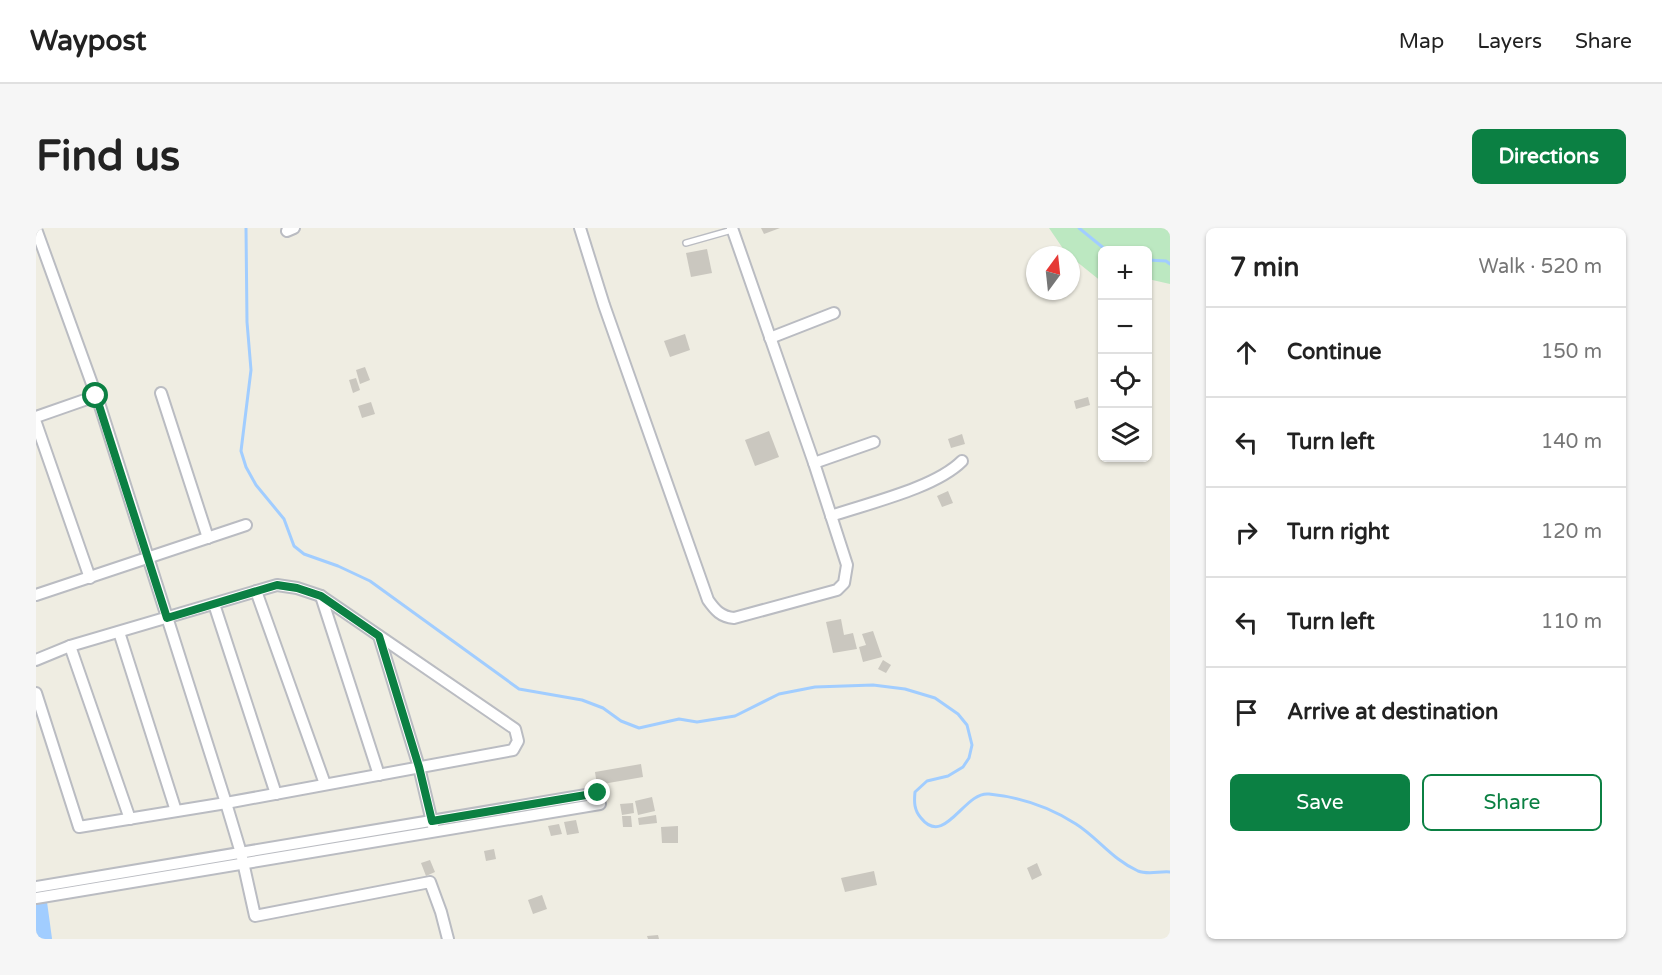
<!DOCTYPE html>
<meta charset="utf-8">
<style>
:root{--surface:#fff;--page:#f6f6f6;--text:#222;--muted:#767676;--line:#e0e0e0;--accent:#0b8043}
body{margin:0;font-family:"Varela Round",sans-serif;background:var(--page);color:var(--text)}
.controls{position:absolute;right:18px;top:18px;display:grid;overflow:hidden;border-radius:9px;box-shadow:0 2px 4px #0004}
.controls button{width:54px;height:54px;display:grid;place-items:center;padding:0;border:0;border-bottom:2px solid var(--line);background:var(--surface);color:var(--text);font:30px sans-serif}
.compass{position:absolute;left:990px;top:18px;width:54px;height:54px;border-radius:50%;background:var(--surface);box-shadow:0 2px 4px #0004;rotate:15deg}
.stop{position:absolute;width:18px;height:18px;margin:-14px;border:4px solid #0b8043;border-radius:50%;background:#fff}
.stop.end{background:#0b8043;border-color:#fff;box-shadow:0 2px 6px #0008}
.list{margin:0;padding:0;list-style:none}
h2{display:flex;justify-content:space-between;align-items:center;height:78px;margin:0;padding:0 24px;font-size:26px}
h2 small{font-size:20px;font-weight:400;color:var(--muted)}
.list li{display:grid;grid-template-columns:39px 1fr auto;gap:18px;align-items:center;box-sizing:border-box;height:90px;padding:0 24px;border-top:2px solid var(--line)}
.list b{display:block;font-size:22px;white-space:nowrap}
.list em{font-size:20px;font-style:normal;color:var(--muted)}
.actions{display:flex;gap:12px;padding:18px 24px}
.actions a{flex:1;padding:14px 0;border:2px solid var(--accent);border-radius:9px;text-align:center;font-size:21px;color:var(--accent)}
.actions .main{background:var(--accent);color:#fff}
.icon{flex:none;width:33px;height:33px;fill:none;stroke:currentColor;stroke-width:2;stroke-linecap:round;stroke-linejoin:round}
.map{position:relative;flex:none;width:1134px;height:711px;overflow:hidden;border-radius:9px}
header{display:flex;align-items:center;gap:36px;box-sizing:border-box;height:84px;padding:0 30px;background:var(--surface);border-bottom:2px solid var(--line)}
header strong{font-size:28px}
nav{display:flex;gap:33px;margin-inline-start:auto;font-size:21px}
.intro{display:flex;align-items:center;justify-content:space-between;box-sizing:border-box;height:144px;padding:0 36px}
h1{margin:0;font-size:42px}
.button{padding:15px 27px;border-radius:9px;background:var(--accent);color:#fff;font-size:21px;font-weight:700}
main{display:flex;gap:36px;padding:0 36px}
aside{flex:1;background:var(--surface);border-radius:9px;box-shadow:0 2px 4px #0004}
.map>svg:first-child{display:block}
.green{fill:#bce8c1}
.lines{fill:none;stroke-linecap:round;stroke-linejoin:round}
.stream{stroke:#a1cdff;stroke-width:3}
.river{stroke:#a1cdff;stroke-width:20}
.building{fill:#cac7bf}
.service-casing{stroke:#babcc2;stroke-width:8}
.minor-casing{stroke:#babcc2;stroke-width:14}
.service{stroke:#fff;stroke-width:5}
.minor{stroke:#fff;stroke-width:10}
.route{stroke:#0b8043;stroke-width:8}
</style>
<header>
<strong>Waypost</strong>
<nav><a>Map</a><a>Layers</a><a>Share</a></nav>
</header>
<div class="intro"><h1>Find us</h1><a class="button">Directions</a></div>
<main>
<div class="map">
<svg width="1134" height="711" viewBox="0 0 1134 711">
<rect width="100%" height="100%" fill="#efede2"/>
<path class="green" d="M1013,0H1134V56L1112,51V22H1066V54L1030,25Z"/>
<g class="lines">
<g class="stream">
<path d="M210,0L211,94L215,142L205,223L210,239L220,257L248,291L258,318L268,326L302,338L334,353L483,461L546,472L567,480L585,493L603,500L643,491L661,494L699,488L743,466L779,459L837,457L869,461L899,470L922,486L931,497L936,517L933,530L927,539L912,548L891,553L879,564C878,574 878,582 885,590C909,620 928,563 953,566C983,569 1014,579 1040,596C1062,610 1077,632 1102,643C1112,647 1124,643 1134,644"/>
<path d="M1043,0L1070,22"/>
<path d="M1112,32L1130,33L1134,36"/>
</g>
<path class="river" d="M0,667L6,711"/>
</g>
<g class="building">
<path d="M725,0H744L728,6Z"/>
<path d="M671,21L676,45L655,49L650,25Z"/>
<path d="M649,106L654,122L634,129L628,113Z"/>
<path d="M329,139L334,152L324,156L320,142Z"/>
<path d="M320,150L324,162L317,165L313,152Z"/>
<path d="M1052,169L1054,177L1040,181L1038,173Z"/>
<path d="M335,174L339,186L326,190L322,178Z"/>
<path d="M733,203L743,229L719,238L709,212Z"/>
<path d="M926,206L929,216L915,220L912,211Z"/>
<path d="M912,263L917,275L906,279L901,268Z"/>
<path d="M805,391L808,407L817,405L821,421L797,425L790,394Z"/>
<path d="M837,403L846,429L827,434L823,419L830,417L826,406Z"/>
<path d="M847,432L855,437L850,445L842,441Z"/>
<path d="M605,536L607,549L561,557L559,544Z"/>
<path d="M616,569L619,583L602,587L599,573Z"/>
<path d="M597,575L598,585L586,587L584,576Z"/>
<path d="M620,587L621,595L603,597L602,590Z"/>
<path d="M586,588H595L596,599H587Z"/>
<path d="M540,592L543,605L531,607L528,594Z"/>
<path d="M523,596L526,606L515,608L512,598Z"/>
<path d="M642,598V615H626L625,599Z"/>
<path d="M458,621L460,631L450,633L448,623Z"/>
<path d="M394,632L399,644L390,648L385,635Z"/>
<path d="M1001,635L1006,647L996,652L991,640Z"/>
<path d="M838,643L841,657L809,664L805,650Z"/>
<path d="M506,667L511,681L497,686L492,672Z"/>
<path d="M622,707L623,711H612L611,708Z"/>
</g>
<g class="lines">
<defs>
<path id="service" d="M650,15L696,2"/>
<g id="minor">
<path d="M544,0L568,77L672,372C679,382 685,389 698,390L801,362L808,355L811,337L778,235L696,0"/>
<path d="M0,1L64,178L190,575L205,625L219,688L394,654L405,684L412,711"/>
<path d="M251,3L258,0"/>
<path d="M734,110L798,85"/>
<path d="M125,165L172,310"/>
<path d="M0,189L60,168"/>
<path d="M0,195L54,350"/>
<path d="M778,235L838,214"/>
<path d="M795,288C833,275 899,260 926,233"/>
<path d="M220,363L289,556"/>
<path d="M0,367L210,297"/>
<path d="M285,368L343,547"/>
<path d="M178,376L240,566"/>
<path d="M83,404L140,583"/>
<path d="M343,408L383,539L397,598"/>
<path d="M34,418L94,591"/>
<path d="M0,432L34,418L241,357L261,360L285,368L479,501L482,513L477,522L190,575L43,599L0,465"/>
<path d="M0,659L562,565"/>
<path d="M0,670L564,576"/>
</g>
</defs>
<use href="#service" class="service-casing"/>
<use href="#minor" class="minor-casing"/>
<use href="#service" class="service"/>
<use href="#minor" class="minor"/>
</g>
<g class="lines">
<path class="route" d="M60,168L131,390L241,357L261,360L285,368L343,408L383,539L396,593L562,565"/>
</g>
</svg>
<div class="controls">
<button>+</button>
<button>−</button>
<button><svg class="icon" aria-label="locate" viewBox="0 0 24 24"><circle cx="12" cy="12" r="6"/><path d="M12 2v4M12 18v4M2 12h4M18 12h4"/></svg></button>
<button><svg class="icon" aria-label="layers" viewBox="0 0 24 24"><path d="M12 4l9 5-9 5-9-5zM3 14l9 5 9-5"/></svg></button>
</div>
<svg class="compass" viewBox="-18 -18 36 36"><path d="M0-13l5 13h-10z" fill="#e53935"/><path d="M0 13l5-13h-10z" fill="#767676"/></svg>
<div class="stop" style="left:60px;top:168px"></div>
<div class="stop end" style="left:562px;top:565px"></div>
</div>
<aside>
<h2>7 min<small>Walk · 520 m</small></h2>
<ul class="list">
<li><svg class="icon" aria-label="ahead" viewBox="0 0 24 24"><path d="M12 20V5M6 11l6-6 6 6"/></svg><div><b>Continue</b></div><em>150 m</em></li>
<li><svg class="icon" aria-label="left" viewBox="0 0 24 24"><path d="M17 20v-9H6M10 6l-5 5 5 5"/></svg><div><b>Turn left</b></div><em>140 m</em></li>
<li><svg class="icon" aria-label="right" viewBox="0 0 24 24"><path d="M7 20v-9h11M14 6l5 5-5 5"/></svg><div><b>Turn right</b></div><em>120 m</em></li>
<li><svg class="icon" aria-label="left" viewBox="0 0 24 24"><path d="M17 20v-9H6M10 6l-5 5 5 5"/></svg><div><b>Turn left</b></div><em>110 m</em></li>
<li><svg class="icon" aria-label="arrive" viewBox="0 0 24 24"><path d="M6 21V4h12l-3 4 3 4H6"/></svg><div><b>Arrive at destination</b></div></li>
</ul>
<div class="actions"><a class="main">Save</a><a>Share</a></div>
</aside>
</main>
